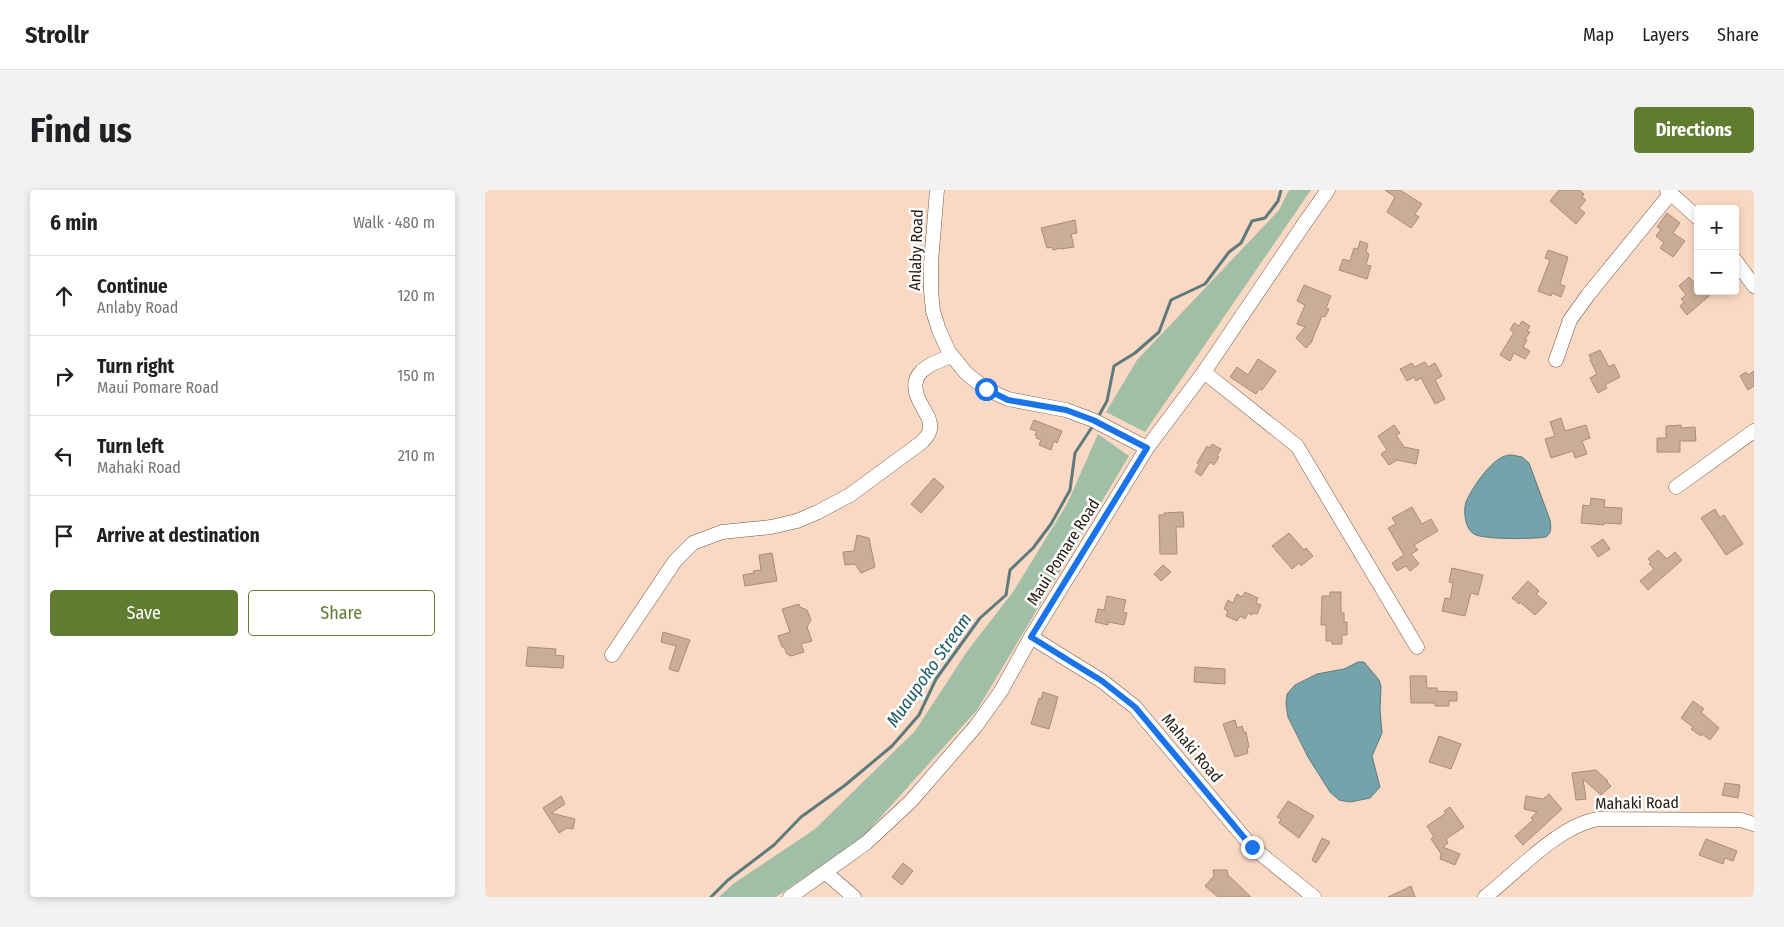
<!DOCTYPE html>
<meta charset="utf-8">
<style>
:root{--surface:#fff;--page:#f2f2f2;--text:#202124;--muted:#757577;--line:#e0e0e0;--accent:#5f7c31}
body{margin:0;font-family:"Fira Sans Condensed",sans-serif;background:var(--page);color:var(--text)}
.controls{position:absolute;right:15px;top:15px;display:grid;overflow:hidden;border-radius:5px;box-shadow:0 2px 8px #0003}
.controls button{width:45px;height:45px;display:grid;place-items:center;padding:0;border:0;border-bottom:1px solid var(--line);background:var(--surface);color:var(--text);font:25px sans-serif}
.stop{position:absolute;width:15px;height:15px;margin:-11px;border:4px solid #1a73e8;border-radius:50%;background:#fff}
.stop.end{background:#1a73e8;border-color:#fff;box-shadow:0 1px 5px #0008}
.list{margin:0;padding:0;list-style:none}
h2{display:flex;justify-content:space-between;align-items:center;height:65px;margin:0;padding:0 20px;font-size:21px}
h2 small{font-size:16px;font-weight:400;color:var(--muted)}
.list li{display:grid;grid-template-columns:32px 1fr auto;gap:15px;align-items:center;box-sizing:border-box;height:80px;padding:0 20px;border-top:1px solid var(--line)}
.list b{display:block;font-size:19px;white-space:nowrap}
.list p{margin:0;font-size:16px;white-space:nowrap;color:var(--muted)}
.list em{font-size:16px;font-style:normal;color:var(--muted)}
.actions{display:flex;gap:10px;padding:15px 20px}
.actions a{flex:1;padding:11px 0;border:1px solid var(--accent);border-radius:5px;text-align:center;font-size:18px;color:var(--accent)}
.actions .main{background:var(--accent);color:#fff}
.icon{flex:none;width:28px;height:28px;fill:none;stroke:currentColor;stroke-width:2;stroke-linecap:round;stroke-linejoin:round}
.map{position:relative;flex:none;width:1269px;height:707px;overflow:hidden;border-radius:5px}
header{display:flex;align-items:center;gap:30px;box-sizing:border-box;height:70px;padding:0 25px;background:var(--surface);border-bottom:1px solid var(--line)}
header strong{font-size:24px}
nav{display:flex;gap:28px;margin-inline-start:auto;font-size:18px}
.intro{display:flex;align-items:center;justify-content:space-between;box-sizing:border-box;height:120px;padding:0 30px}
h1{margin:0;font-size:35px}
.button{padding:12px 22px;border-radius:5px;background:var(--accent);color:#fff;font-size:18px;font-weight:700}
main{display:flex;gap:30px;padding:0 30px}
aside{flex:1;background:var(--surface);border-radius:5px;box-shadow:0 2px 8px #0003}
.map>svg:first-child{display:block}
.green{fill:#a1bea7}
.water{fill:#75a3ab;stroke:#5d7a7d}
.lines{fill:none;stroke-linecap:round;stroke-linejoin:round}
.stream{stroke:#5d7a7d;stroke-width:3}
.building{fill:#caac97;stroke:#aa8c78}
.minor-casing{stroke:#735845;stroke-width:15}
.minor{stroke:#fff;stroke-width:14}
.route{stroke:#1a73e8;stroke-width:6}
.labels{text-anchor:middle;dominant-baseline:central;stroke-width:5;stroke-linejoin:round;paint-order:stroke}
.street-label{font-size:16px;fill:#241911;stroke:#fff}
.water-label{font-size:18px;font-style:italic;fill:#1b5b64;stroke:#fff}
</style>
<header>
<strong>Strollr</strong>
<nav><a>Map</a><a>Layers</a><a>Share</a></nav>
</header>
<div class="intro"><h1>Find us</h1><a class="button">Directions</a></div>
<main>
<aside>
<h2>6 min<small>Walk · 480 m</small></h2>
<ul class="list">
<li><svg class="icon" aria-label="ahead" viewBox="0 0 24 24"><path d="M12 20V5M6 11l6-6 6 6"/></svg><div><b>Continue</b><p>Anlaby Road</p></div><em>120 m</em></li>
<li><svg class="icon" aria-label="right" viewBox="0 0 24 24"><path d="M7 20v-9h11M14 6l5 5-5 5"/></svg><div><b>Turn right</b><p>Maui Pomare Road</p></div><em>150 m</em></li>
<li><svg class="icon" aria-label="left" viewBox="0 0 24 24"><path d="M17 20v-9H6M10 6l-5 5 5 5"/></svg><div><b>Turn left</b><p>Mahaki Road</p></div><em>210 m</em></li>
<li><svg class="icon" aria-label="arrive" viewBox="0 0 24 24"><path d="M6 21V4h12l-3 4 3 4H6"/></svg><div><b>Arrive at destination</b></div></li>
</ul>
<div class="actions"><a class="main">Save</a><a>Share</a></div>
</aside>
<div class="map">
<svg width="1269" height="707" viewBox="0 0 1269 707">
<rect width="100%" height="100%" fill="#f9d9c3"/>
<g class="green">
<path d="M804,0H826L660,242L621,222L652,170L794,20Z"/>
<path d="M613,244L644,266L492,520L376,649L291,707H234L248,694L330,639L430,541L483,460L528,402L582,314Z"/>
</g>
<g class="water">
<path d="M1027,265L1037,267L1044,273L1065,330C1066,337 1067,342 1061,347C1049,349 999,350 989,344C980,339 978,321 981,312C987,298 1005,271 1020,266C1022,265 1025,265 1027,265Z"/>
<path d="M873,472H879L894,490L896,496L895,520L897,543L887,566L895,597L885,608L865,612L854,610L845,602L823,567L803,527L801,514L802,504L810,495L832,484L859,479Z"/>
</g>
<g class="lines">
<g class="stream">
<path d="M612,229L622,211L629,176L650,163L674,142L686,110L720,94L744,62L756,53L767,31L780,28L793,11L796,0"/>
<path d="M226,707L243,690L289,655L316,627L359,596L407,556L434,525L451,489L495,428L521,405L525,380L548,358L566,334L585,300L590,263L609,234"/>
</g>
</g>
<g class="building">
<path d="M900,0H915L937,14L930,24L934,27L926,38L902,22L910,7Z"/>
<path d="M1074,0H1094L1099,4L1097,7L1101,10L1094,18L1100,23L1091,34L1065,11Z"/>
<path d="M1182,23L1195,33L1188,43L1200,51L1188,67L1175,58L1179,53L1171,46L1176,39L1172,37Z"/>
<path d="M590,30L592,43L586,44L589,57L576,59V58L568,60L567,57L562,58L556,38Z"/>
<path d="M875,51L883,54L881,62L884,64L881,75L886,76L882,89L854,80L858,69L865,71L869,58L873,59Z"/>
<path d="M1063,60L1083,67L1075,94L1080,96L1076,107L1067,103L1066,106L1053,101L1065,70L1060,68Z"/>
<path d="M1204,87L1213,97V101H1230L1202,125L1195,116L1199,112L1196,109L1201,105L1194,96Z"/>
<path d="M819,95L846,106L841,118L844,119L840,127L837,126L826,153L821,158L811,148L820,137L812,134L820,115L812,111Z"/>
<path d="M1037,131L1045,136L1042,141L1045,142L1040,149L1042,150L1038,157L1045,161L1040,169L1029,163L1025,171L1015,165L1029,142L1025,140L1029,133L1034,136Z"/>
<path d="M1115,160L1124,177L1129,174L1135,187L1120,195L1122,198L1113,203L1105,188L1112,184L1105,170L1106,169L1104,165Z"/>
<path d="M773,169L791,181L777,200L774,199L771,204L745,187L752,177L763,185Z"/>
<path d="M940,172L943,177L950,173L957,186L950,190L960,209L950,214L936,188L931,191L929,187L922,191L915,179L927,173L929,177Z"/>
<path d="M1269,181V196L1263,200L1255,186L1261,182L1263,185Z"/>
<path d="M1076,228L1080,241L1101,235L1105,248L1097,251L1102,264L1090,268L1088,261L1066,268L1060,249L1070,246L1065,232Z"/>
<path d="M549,230L577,241L572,253L569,251L566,260L554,255L556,250L551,248L552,246L550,245L552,241L545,239Z"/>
<path d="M909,235L915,243L911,245L919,257L934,260L931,274L912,270L904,275L896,264L902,260L893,246Z"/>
<path d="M1196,235V238L1210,237L1211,251H1195V262H1172V248H1181V236Z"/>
<path d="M727,254L736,259L732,266L734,267L729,275L725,272L716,286L710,282L714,275L712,273L722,256L725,258Z"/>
<path d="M449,288L459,297L436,323L426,314Z"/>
<path d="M1106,308L1120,310L1119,317L1137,318L1136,334L1119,333V335L1096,333L1098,315L1105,316Z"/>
<path d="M927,317L937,334L946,329L953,341L929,355L933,360L926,364L934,374L925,381L921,376L912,381L907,373L919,365L903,338L911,334L907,328Z"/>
<path d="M1230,319L1235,328L1239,325L1258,354L1241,365L1216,328Z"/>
<path d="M698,322L699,337H691L692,364H675L674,325H679V323Z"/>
<path d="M804,343L819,360L821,358L828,366L816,376L814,373L807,379L787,356Z"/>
<path d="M372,345L384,348L390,377L376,383L370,374L360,375L358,362L369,361Z"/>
<path d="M1118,349L1125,359L1113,367L1106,357Z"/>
<path d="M1173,360L1182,369L1190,362L1197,370L1163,400L1155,391L1169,379L1164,374L1166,372L1163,369Z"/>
<path d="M287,363L292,391L260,396L258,385L269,383L268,381L276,380L274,365Z"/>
<path d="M678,375L686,382L676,391L669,384Z"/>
<path d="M967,378L998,385L993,405L986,403L980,426L957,421L960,408L965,409L968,393L964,392Z"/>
<path d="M1043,391L1054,401L1051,404L1062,413L1050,425L1035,412L1034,414L1027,408Z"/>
<path d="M760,402L773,408L771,413L776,415L772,424L768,423L767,425L763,423L760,429L755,426L752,431L741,426L743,421L739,419L743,410L748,413L752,404L757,407Z"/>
<path d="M845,402H856V423H859V432H862V445H857V454H847V451H841V435H836L837,406H845Z"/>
<path d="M622,406L641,410L638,422L642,423L639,435L623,432V435L610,432L613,419L619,420Z"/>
<path d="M314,414L315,417L322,420L326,430L322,437L327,451L316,454L319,462L306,466L302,464L299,457H297L293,446L305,442L297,419Z"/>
<path d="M178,442L205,450L193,482L184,479L191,456L176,452Z"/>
<path d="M43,457L71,459L70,465L79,466L78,478L41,476Z"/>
<path d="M710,477L740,479V494L709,492Z"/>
<path d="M925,486H941L942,498H952V501L972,502V511H964V516H950V513H926Z"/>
<path d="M558,502L573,507L564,539L546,534L554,508L556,509Z"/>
<path d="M1208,511L1219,519L1216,522L1234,538L1225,550L1217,544L1216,546L1206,539L1208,537L1196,528Z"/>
<path d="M750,530L752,538L757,536L759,542H761L764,557L762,558L763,563L750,567L738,534Z"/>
<path d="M954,546L976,554L966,579L944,572Z"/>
<path d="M1111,580L1123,591L1122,592L1126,596L1116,605L1098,589L1101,609L1091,610L1087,583Z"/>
<path d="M1240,593L1255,595L1253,608L1237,605Z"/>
<path d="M1064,604L1077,619L1038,655L1030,646L1048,630L1046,628L1052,622L1039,619L1041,606L1058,609Z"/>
<path d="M76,606L80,614L66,623L90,629L88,639L82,638L74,643L58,618Z"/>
<path d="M803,611L829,626L814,648L794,633L796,629L792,627Z"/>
<path d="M965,617L979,637L961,649L963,653L958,657L975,664L970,675L955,669L956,664L946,649L949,647L942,636L961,623L959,621Z"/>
<path d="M837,648L845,652L831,673L827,670Z"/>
<path d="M1221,649L1252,661L1248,671L1240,668L1238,674L1214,665Z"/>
<path d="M418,673L428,681L417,695L407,687Z"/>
<path d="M728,680H742L743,685L766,707H733L720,696L729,686Z"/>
<path d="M926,696L930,707H903L918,700Z"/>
</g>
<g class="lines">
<defs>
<g id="minor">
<path d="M452,0L446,73V100L448,121L454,140L464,162L481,183L501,199L523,209L581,220L608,230L662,258"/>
<path d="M1182,0L1213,28"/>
<path d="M1250,70L1269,96"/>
<path d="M1071,170L1085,130L1103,105L1186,3"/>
<path d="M719,182L812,256L932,457"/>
<path d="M1191,297L1269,241"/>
<path d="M546,447L617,491L650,517L767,657L829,707"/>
<path d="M127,465L190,371L208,353L237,342L286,337L312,331L333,322L365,305L437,252C440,248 445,244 445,239C446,228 440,223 436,214C419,184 443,174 467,166"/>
<path d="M341,683L369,707"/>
<path d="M305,707L381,653L426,611L491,536L516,501L546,447L662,258L719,182L819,34L843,0"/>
<path d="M1000,707C1032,682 1073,636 1113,629L1256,630L1269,634"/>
</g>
</defs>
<use href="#minor" class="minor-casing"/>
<use href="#minor" class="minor"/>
</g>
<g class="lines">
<path class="route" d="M501,199L523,210L581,220L608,230L662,258L546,447L617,491L650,517L767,657"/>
</g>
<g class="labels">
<g class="street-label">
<text transform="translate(431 60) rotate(-88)">Anlaby Road</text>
<text transform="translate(578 362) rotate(-58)">Maui Pomare Road</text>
<text transform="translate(707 558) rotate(50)">Mahaki Road</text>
<text transform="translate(1152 613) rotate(-1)">Mahaki Road</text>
</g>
<g class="water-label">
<text transform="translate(444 480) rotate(-55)">Muaupoko Stream</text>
</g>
</g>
</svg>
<div class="controls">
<button>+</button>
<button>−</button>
</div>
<div class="stop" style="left:501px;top:199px"></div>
<div class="stop end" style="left:767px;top:657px"></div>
</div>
</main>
